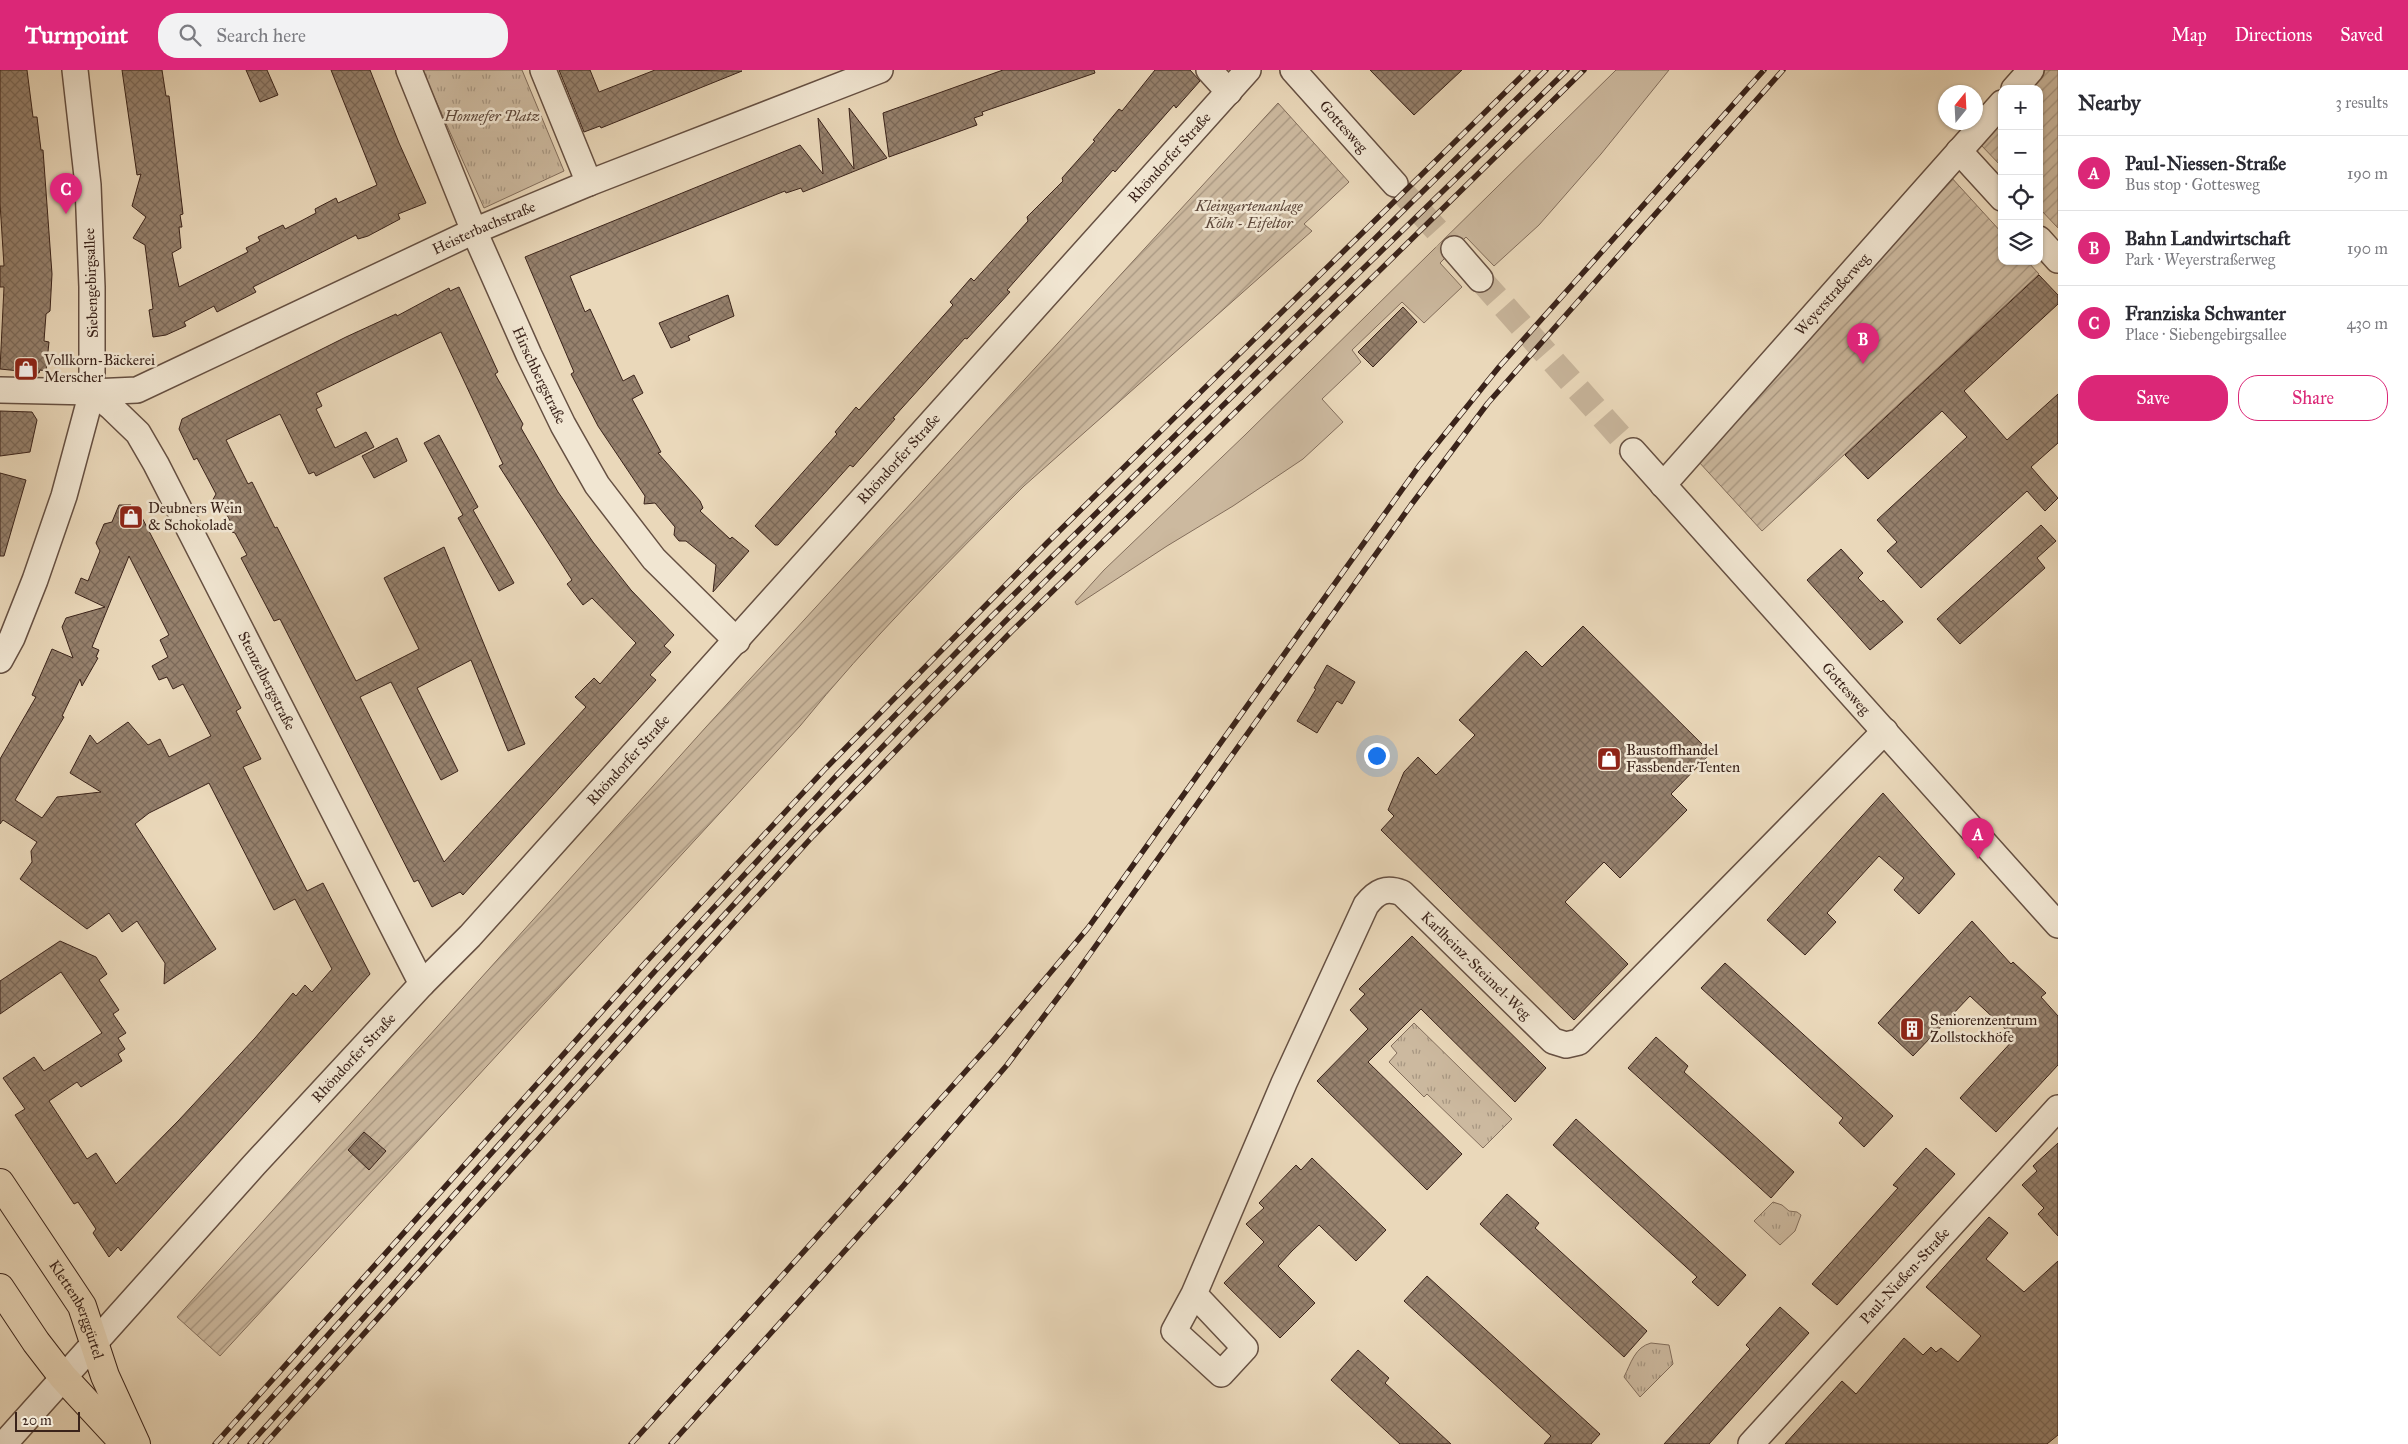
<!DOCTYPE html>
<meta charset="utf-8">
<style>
:root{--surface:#fff;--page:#f2f2f3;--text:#2b2b33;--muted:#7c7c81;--line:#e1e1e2;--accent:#db2777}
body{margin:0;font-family:"IM FELL Great Primer",serif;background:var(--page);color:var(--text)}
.controls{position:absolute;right:15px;top:15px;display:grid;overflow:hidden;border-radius:10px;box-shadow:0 1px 4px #0004}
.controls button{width:45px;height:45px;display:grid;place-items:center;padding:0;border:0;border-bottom:1px solid var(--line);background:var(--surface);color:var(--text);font:25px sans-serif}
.compass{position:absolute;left:1938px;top:15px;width:45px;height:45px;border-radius:50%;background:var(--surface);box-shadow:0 1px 4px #0004;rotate:18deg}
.scale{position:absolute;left:15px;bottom:12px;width:65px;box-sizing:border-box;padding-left:5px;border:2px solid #3a231a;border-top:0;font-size:14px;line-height:18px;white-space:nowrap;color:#3a231a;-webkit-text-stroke:4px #f1e6d2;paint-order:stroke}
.you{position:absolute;left:1376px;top:685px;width:18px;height:18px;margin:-12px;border:4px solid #fff;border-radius:50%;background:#1a73e8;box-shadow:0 0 0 8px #1a73e833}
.badge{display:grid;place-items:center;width:32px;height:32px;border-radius:50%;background:var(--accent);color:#fff;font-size:16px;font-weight:700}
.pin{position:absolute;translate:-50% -41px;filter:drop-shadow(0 1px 2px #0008)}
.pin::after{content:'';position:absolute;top:26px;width:18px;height:15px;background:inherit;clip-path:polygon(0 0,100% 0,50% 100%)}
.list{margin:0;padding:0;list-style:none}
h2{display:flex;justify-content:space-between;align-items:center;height:65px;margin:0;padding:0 20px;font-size:21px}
h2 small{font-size:16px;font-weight:400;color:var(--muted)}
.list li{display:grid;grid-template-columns:32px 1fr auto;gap:15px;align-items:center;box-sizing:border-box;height:75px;padding:0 20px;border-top:1px solid var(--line)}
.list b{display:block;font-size:19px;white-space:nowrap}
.list p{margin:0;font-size:16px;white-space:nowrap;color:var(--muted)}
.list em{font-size:16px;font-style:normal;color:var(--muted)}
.actions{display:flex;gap:10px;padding:15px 20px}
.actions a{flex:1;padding:11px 0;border:1px solid var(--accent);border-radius:20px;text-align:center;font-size:18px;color:var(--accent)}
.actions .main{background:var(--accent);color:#fff}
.icon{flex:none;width:28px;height:28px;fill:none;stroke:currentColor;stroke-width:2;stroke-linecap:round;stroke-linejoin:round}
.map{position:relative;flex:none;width:2058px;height:1374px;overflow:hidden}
header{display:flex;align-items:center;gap:30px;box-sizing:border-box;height:70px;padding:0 25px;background:var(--accent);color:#fff}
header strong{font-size:24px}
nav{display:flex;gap:28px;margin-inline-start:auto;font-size:18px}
.search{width:350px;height:45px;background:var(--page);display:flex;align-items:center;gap:12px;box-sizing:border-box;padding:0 18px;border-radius:20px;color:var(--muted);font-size:19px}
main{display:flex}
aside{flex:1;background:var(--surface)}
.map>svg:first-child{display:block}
.grass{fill:#ccb99f;stroke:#836e5c}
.park{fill:url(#park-tufts);stroke:#836e5c}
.garden{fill:url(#garden-furrows);stroke:#836e5c}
.building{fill:url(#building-cross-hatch);stroke:#3a231a;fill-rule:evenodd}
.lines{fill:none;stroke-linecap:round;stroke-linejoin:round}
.minor-tunnel{stroke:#c7b49a;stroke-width:25;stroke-dasharray:25 12;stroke-linecap:butt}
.minor-casing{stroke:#665042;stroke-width:28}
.major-casing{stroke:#3a231a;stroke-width:30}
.minor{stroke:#f1e6d2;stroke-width:25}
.major{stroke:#ead8ba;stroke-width:28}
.rail-casing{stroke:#3a231a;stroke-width:5.5}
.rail{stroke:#f1e6d2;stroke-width:4;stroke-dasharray:11;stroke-linecap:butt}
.labels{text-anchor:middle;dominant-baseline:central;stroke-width:5;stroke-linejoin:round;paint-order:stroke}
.park-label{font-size:15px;font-style:italic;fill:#5e483b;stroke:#f1e6d2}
.street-label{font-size:15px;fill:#3a231a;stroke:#f1e6d2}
.poi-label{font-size:15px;fill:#3a231a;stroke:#f1e6d2;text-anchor:start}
</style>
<header>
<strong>Turnpoint</strong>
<div class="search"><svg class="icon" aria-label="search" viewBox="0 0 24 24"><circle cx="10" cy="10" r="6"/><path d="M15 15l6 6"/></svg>Search here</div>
<nav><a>Map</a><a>Directions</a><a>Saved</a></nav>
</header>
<main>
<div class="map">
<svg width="2058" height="1374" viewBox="0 0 2058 1374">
<defs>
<pattern id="park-tufts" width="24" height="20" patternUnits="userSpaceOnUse" patternTransform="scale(1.25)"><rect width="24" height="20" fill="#ccb99f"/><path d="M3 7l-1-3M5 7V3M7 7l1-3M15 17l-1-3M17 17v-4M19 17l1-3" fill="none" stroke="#a79681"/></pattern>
<pattern id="garden-furrows" width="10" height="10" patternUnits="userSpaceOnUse" patternTransform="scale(1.25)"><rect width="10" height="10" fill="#ccb99f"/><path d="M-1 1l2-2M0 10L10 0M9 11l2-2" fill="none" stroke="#a79681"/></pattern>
<pattern id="building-cross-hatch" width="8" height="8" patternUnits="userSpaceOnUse" patternTransform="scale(1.25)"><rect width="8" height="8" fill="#96816d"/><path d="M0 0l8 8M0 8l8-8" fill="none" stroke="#7b6959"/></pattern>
</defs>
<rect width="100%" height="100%" fill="#ead8ba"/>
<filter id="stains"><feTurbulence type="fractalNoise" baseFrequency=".004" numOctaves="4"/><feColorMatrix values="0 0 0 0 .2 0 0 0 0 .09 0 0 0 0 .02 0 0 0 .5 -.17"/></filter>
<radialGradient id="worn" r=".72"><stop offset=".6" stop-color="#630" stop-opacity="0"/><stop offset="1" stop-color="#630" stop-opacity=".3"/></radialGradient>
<path class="grass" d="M1616,0H1669L1601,84L1539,155L1494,196L1466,167L1440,193L1462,217L1424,253L1402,232L1352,280L1361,292L1322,329L1343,352L1303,389L1233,436L1167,476L1077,535L1075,532L1104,500L1245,365Z"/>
<g class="park">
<path d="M422,0H522L564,101L484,138Z"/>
<path d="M1414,953L1512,1049L1483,1078L1427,1024L1424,1027L1389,992L1397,983L1391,976Z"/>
<path d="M1773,1132L1782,1135L1789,1141L1797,1142L1801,1145L1795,1161L1780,1175L1754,1151Z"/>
<path d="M1651,1273L1669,1275L1673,1294L1640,1327L1624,1307C1631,1293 1635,1277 1651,1273Z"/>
</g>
<g class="garden">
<path d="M2045,0H2058V158L2039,138V19H2029Z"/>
<path d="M1278,33L1349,112L1304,154L1312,161L1024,416C947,493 869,571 800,656L220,1286L177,1247L706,657Z"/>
<path d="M2002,49V97L1980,74Z"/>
<path d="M1950,106L2002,163V191H2027L2039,204L1762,461L1698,391Z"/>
</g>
<g class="building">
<path d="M0,0H27L33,47H37L41,80H43L52,204L50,241L46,244L44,271L49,272L46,301L40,300L39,303L0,299L4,217H0V196H4L0,133Z"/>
<path d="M122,0H162L166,26H169L183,144L180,145L182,157H179L181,178L172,183L179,217L248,182L246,178L260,171L258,167L283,155L285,159L301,151L316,143L315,139L336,128L338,133L377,115L331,0H370L399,73L426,133L398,144L400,149L368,166L358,169L356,165L253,217L256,222L217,242L214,236L184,252L186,256L166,265L153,267L149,240L153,239L145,175L133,168L146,147L132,136L141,104L137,105Z"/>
<path d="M246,0H267L278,25L260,32Z"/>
<path d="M559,0H590L599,22L655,0L742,1L601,58L600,56L584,62Z"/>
<path d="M1003,0H1094L1095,3L982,42L983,45L974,48L977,55L889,87L883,43Z"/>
<path d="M1155,0H1190L1200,11L1176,38L1174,35L1115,102L1113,100L1007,220L1010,222L967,269L965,268L893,348L895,349L853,397L850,395L778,475H775L755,456L837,364L835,362L856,337L859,340L953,235L950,232L971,208L974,211L1028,151L1027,147L1063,111L1062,108L1095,71L1093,70L1119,39L1122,41Z"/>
<path d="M1370,0H1462L1414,45Z"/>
<path d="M849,38L887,88L803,122L801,118L786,123L785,121L570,206L585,242L590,239L623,311L634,305L643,323L632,329L661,382L658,383L700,431L703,438L700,441L730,469L732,467L749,481L713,522L716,495L686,471H679L674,465L675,457L655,433L644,434L645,426L598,356L571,304L574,302L525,187L800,75L823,104L818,48L854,99Z"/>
<path d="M2039,205L2058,225V234L1964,321L2007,370L2058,324V373L2031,397L2058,428L2045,441L2027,421L1921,518L1887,481L1897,472L1877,450L1967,367L1942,341L1868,409L1845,385Z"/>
<path d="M459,217L498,302L495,304L523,354L521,358L558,422L593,472L631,520L674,565L664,576L671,582L650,605L656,610L463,825L460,822L432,837L418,810L414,812L280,549L274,551L241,488L247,485L235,463L232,462L228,455L230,451L222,435H210L216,424L197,388L194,390L179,359L182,349L346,267L396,244L397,246L449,218L450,221ZM441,262L503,394L499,396L572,510L567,514L583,535L592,528L636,573L600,614L594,608L575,627L586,637L444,792L360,627L391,612L441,710L458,701L417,618L471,590L508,681L525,674L444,477L384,508L419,579L356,611L277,457L275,458L252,412L248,414L226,370L280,344L309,404L314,402L316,406L374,377L366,362L335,378L316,339L322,336L316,323Z"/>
<path d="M728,225L734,246L688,266L690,270L671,278L659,253Z"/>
<path d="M1403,237L1417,252L1373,297L1358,282Z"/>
<path d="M0,341L32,342L37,350L30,382L0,386Z"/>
<path d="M439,365L478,437L473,440L514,513L499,521L458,448L463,445L424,373Z"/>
<path d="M397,368L407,391L374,408L362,386Z"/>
<path d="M0,403L26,410L4,486H0Z"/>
<path d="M119,435H131L134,442L138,440L241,638L236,641L261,689L243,697L307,821L323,813L370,904L121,1181L118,1177L109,1187L93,1163L96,1159L78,1132L74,1134L15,1045L25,1039L3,1008L34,987L44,1001L102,963L61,902L0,944V911L60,871L96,887L107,904L99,910L119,940L113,944L126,963L118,968L125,979L118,984L122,991L81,1017L77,1012L49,1031L87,1089L96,1083L116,1114L179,1050L255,968L293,923L296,926L305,915L312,922L332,899L295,829L274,840L209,713L149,743L135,754L216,879L164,914L165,893L137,851L122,862L109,843L87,859L20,809L32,792L31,781L37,772L3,750L0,754V689L36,627L32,625L52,579L73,588L62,557L66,548L105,537L75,523L81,508L88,511L100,481L96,473L104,454L112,452ZM129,486L169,565L160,570L168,587L152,596L159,610L167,607L173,619L183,614L211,666L169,687L160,669L148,675L128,652L97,674L90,665L70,703L101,722L57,727L42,748L15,730L64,647L62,646L80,609L82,616L98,588L96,587L99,580L92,577Z"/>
<path d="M2041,455L2056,471L2037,488L2045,498L1960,574L1937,549Z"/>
<path d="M1841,479L1863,503L1858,508L1881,532L1883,530L1903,552L1870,580L1807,510Z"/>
<path d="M1583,556L1711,683L1671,724L1687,740L1620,808L1604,792L1565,832L1628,894L1574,950L1381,760L1394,746L1388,740L1404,702L1418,687L1436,705L1475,665L1459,650L1526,581L1542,597Z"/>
<path d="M1327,595L1355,612L1342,634L1337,631L1317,663L1297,651L1316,619L1314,618Z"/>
<path d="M1883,723L1955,804L1919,844L1894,820L1904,808L1879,786L1827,843L1836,852L1805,885L1767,850Z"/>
<path d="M1972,851L2011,894L2013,892L2046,923L2041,927L2058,946V995L1996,1062L1960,1028L2015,968L1970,926L1913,986L1878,953Z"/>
<path d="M1412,866L1546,998L1515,1032L1421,939L1368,992L1462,1084L1427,1120L1317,1011L1368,959L1350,940L1365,924L1359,919Z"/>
<path d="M1725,893L1893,1046L1864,1077L1839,1053L1843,1048L1701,918Z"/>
<path d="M1656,967L1688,996L1684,1002L1794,1102L1771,1128L1628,998Z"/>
<path d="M1576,1049L1746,1205L1718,1236L1692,1212L1697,1207L1553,1075Z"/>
<path d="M364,1062L386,1081L369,1100L348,1080Z"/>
<path d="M2058,1073V1166L2038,1144L2044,1138L2022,1115L2037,1101L2033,1096Z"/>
<path d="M1926,1078L1955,1104L1837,1235L1812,1214L1898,1118L1893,1115Z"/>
<path d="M1312,1088L1386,1160L1356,1191L1319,1155L1292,1181L1278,1196L1315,1233L1280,1268L1224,1213L1264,1172L1246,1154L1264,1138L1259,1133L1296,1095L1301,1100Z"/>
<path d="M1507,1124L1539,1153L1535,1158L1647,1261L1624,1287L1480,1154Z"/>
<path d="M1989,1147L2008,1163L1986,1189L2024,1222L2058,1191V1365L2047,1374H1785L1842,1311L1856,1324L1904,1268L1923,1285L1931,1277L1936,1282L1941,1278L1958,1292L1981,1266L1926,1217Z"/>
<path d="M1427,1206L1600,1364L1591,1374H1544L1551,1366L1404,1231Z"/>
<path d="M1780,1237L1809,1263L1709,1374H1664L1750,1279L1746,1275Z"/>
<path d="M1358,1280L1389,1308L1385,1313L1451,1374H1400L1331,1310Z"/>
</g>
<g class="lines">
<g class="minor-tunnel">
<path d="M1395,114L1454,179"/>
<path d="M1480,209L1633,381"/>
</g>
<defs>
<g id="minor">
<path id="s1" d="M409,0L474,161L529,285L563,355L597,415L654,489L737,571"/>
<path d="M543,0L589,113"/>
<path d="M1209,0L1229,22"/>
<path id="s2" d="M1293,0L1395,114"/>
<path d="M2014,19L2031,0"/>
<path d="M1959,81L2002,128"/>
<path d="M2039,169L2058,190"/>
<path d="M1454,179L1480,209"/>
<path id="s3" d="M0,320L92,322L137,320L474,161L589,113L880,0"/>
<path id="s4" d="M92,322L111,337L138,363L156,394L422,914"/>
<path id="s5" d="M1633,381L2058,855"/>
<path id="s6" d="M1663,415L2002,33"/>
<path d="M0,590L12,568L35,510L64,426L92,322V217L88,115L75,0"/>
<path id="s7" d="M1194,1224L1245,1278L1221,1304L1174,1261L1194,1224L1284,1013L1366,835C1377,821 1386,817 1402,823L1553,971L1566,975L1579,972L1885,661"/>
<path id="s8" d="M4,1374L254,1095L422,914L470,866L1248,0"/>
<path id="s9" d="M1751,1374L2058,1038"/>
</g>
<g id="major">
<path id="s10" d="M0,1113L82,1236L105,1306L136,1374"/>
<path d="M0,1218L36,1272L63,1307L125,1374"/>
</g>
</defs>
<use href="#minor" class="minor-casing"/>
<use href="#major" class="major-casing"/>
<use href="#minor" class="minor"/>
<use href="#major" class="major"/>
<defs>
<g id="rail">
<path d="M215,1374L646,892L826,698L1047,473L1528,0"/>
<path d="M230,1374L656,900L836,706L992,546L1546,0"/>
<path d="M250,1374C437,1169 617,957 807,756C1052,496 1312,250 1567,0"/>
<path d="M265,1374L639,957L813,766L1010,563L1584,0"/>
<path d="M631,1374L992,972L1088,858L1419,396L1499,297L1764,0"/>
<path d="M671,1374L904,1115L1007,995L1072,909L1411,435L1488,333L1783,0"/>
</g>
</defs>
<use href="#rail" class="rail-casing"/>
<use href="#rail" class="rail"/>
</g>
<defs>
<symbol id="shop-square" viewBox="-11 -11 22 22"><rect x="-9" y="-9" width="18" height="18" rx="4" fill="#8f2418" stroke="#f1e6d2"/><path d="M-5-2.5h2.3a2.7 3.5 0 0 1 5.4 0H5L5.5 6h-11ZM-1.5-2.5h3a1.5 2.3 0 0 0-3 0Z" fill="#fff"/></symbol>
<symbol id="building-square" viewBox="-11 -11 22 22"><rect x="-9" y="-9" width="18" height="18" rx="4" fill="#8f2418" stroke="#f1e6d2"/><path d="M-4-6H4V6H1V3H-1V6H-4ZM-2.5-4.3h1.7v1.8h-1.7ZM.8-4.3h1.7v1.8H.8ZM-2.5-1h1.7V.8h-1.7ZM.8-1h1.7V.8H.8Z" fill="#fff"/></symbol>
</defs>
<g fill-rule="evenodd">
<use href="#shop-square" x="12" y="285" width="28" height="28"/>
<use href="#shop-square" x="117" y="433" width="28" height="28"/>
<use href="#shop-square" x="1595" y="675" width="28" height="28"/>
<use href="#building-square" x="1898" y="945" width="28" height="28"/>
</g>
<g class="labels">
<g class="park-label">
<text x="492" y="46">Honnefer Platz</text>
<text x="1249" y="136">Kleingartenanlage<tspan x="1249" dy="17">Köln - Eifeltor</tspan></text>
</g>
<g class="street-label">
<text stroke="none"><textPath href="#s2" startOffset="76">Gottesweg</textPath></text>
<text stroke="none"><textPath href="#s8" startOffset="1736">Rhöndorfer Straße</textPath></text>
<text stroke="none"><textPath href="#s3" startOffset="520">Heisterbachstraße</textPath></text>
<text transform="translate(91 213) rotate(-92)">Siebengebirgsallee</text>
<text stroke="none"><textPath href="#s6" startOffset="255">Weyerstraßerweg</textPath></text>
<text stroke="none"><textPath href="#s1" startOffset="332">Hirschbergstraße</textPath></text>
<text stroke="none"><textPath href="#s8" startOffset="1331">Rhöndorfer Straße</textPath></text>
<text stroke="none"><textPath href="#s4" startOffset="341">Stenzelbergstraße</textPath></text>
<text stroke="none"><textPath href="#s5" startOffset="319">Gottesweg</textPath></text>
<text stroke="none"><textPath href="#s8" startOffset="926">Rhöndorfer Straße</textPath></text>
<text stroke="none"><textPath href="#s7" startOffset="786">Karlheinz-Steimel-Weg</textPath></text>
<text stroke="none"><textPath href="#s8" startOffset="521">Rhöndorfer Straße</textPath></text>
<text stroke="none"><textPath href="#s9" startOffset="228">Paul-Nießen-Straße</textPath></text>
<text stroke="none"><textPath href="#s10" startOffset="149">Klettenberggürtel</textPath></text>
</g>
<g class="poi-label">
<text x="44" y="290">Vollkorn-Bäckerei<tspan x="44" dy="17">Merscher</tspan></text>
<text x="148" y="438">Deubners Wein<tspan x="148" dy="17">&amp; Schokolade</tspan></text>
<text x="1626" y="680">Baustoffhandel<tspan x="1626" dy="17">Fassbender Tenten</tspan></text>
<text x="1930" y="950">Seniorenzentrum<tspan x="1930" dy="17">Zollstockhöfe</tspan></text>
</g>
</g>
<rect width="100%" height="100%" filter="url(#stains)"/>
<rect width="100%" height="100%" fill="url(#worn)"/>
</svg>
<div class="controls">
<button>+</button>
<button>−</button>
<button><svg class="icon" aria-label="locate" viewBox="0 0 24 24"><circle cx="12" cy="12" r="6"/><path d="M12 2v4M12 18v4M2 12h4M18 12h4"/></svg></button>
<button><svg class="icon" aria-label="layers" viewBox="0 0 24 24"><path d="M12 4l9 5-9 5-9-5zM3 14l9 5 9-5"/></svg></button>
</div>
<svg class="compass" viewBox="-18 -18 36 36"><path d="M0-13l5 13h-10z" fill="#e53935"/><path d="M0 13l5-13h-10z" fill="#7c7c81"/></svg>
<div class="scale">20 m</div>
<div class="you"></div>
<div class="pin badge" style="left:1978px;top:789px">A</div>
<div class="pin badge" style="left:1863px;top:294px">B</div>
<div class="pin badge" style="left:66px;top:144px">C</div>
</div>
<aside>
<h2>Nearby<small>3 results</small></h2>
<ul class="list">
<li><span class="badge">A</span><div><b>Paul-Niessen-Straße</b><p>Bus stop · Gottesweg</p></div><em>190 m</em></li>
<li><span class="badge">B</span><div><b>Bahn Landwirtschaft</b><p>Park · Weyerstraßerweg</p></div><em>190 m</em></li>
<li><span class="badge">C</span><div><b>Franziska Schwanter</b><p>Place · Siebengebirgsallee</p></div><em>430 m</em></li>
</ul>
<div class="actions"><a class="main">Save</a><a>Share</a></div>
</aside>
</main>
